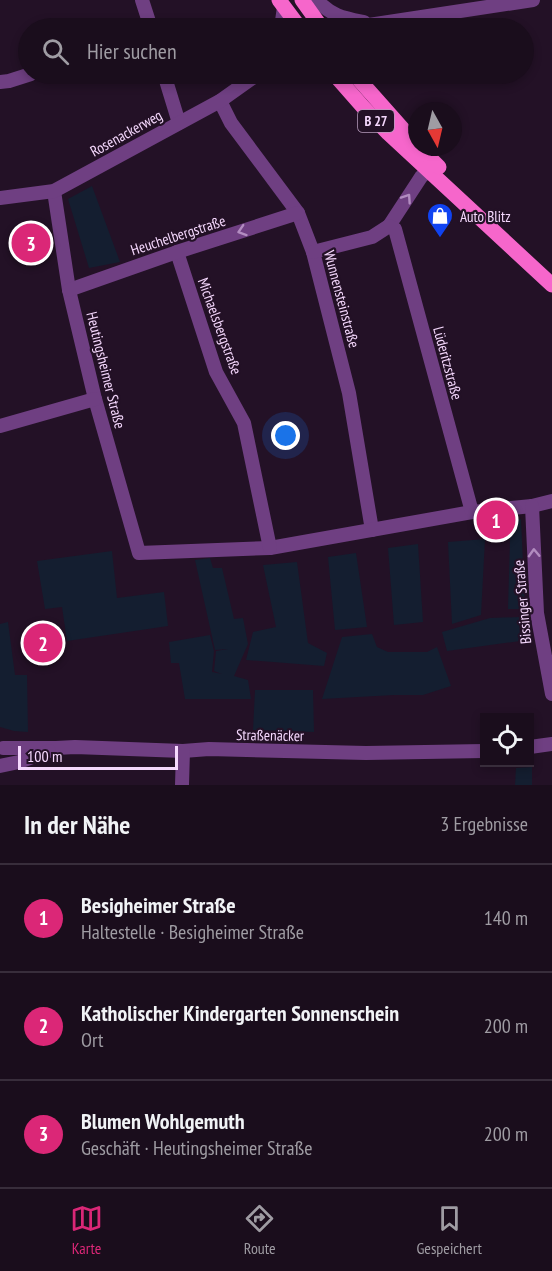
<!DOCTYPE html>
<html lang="de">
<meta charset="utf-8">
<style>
:root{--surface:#1a0d1c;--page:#231625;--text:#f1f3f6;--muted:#9f9ca3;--line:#382d3b;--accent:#db2777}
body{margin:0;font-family:"PT Sans Narrow",sans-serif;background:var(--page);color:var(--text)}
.controls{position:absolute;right:18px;bottom:18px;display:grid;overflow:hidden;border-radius:0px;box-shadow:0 3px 9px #0003}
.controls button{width:54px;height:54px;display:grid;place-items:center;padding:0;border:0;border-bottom:2px solid var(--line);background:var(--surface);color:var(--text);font:30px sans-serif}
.compass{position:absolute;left:408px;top:102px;width:54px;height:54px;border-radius:50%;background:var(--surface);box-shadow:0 3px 9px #0003;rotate:172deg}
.scale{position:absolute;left:18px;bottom:15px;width:160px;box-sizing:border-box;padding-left:6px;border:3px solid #f5d8fd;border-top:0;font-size:16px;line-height:21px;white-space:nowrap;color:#f5d8fd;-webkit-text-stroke:4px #231126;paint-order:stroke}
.you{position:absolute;left:286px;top:436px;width:21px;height:21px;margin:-15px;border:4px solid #fff;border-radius:50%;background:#1a73e8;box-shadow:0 0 0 9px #1a73e833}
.badge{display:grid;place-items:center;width:39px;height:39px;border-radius:50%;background:var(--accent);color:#fff;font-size:20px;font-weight:700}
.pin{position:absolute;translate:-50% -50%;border:3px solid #fff;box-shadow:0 2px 6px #0006}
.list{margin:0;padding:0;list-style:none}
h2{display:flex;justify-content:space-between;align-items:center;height:78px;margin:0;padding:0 24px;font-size:26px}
h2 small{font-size:20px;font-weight:400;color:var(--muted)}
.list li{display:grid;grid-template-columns:39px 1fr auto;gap:18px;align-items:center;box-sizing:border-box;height:108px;padding:0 24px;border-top:2px solid var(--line)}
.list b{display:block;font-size:22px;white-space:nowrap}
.list p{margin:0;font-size:20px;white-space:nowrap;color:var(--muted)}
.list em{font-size:20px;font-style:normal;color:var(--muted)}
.icon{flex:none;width:33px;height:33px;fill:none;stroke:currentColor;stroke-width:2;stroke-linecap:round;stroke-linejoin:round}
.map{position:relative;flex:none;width:552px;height:785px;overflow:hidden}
.search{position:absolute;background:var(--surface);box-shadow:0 3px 9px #0003;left:18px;right:18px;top:18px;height:66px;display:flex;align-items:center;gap:15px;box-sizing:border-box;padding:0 21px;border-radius:33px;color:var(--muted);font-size:22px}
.sheet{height:402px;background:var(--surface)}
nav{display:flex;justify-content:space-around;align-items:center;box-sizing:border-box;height:84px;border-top:2px solid var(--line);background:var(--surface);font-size:16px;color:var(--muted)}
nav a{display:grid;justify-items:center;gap:3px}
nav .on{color:var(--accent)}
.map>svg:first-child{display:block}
.green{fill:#141e30}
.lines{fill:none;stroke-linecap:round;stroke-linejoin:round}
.minor{stroke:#6f3f82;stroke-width:14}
.major{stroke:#f666cb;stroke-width:15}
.oneway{stroke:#b28cc0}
.labels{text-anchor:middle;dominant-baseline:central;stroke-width:4.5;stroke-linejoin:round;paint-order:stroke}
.shield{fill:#231126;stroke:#b69cbc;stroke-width:1.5}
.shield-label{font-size:14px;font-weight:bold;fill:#f5d8fd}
.street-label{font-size:15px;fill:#f5d8fd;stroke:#231126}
.poi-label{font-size:15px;fill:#f5d8fd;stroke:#231126;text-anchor:start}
</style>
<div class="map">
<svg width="552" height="785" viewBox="0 0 552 785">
<rect width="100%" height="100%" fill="#231126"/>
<g class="green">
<path d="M92,186L120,262L89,268L68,199Z"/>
<path d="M521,519L525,609H508L510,539L488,537V522Z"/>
<path d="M485,539L481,615L452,624L448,542Z"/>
<path d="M418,544L423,622L394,625L388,548Z"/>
<path d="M112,551L117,598L164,592L168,626L67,641L62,607L45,609L37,561Z"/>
<path d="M356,553L367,627L335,630L328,557Z"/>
<path d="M210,558L213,568H222L234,619L243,618L248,644L234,676L248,680L251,699H185L179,663H171L169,642L210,635L214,651L212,672L222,674L214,671L216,651L228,649L215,650L195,560Z"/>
<path d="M297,562L308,643L327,653L324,666L246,660L253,632L276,627L263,565Z"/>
<path d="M519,617L520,641L447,651L442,632L490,618Z"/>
<path d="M8,622L15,675H27L28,732L14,731L0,727V624Z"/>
<path d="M372,634L377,647L388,652H427L437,647L451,686L423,695H394L322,699L342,637Z"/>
<path d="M255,690H313L314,732L253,730Z"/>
<path d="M532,767V785H515L516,768Z"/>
</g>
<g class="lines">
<g class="minor">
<path d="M142,0L151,28"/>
<path d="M317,0C331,16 344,18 364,22"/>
<path d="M283,28L282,21L284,7"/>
<path d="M349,28L533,0"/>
<path d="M164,74L179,123"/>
<path d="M0,82L9,81L31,74"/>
<path d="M220,101L231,123L298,213L313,252L349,393L372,530"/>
<path d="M54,191L69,290L95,399L139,553L270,548L472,512L532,506L552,501"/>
<path d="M0,198L54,191L220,101L258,74"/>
<path d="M389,226L421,177L427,171"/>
<path d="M177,252L216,372L244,423L270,548"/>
<path d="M313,252L372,237L389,226L395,229L472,512"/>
<path d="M69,290L177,252L298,213"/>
<path d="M0,426L95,399"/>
<path d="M532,506L537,613L552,694"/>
<path d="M530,747L552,744"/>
<path d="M3,748H56L75,747L183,751L209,749L366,753L484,751"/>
<path d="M0,766L19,762L49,751"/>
<path d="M182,785L183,751"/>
</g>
<g class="major">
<path d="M279,0L300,28"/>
<path d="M302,0L322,28"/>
<path d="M334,74L363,107L388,133L552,285"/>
<path d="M354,74L417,145"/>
<path d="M419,147L439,167"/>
</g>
</g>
<defs><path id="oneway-chevron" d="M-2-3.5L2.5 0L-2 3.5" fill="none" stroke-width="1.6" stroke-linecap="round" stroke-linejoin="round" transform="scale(1.5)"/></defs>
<g class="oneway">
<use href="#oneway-chevron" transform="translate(407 198) rotate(-56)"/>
<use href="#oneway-chevron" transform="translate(242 231) rotate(162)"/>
<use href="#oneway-chevron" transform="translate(534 553) rotate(-92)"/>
</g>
<defs>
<symbol id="shop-pin" viewBox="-11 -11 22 30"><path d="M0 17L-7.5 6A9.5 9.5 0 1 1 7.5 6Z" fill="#1043f1" stroke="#231126"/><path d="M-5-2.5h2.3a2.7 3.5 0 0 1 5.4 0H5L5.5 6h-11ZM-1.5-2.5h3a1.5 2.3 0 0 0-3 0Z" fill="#fff"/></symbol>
</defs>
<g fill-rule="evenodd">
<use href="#shop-pin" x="425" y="201" width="30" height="40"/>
</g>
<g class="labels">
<rect class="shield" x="358" y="110" width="36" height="22" rx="4.5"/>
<g class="shield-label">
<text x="376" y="121">B 27</text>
</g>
<g class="street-label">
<text transform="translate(126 133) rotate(-29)">Rosenackerweg</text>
<text transform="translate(178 235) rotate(-18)">Heuchelbergstraße</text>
<text transform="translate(342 299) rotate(75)">Wunnensteinstraße</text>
<text transform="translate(220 326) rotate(70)">Michaelsbergstraße</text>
<text transform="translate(448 363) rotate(75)">Lüderitzstraße</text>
<text transform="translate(106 370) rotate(76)">Heutingsheimer Straße</text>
<text transform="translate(522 602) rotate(-95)">Bissinger Straße</text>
<text transform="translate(270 735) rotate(1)">Straßenäcker</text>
</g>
<g class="poi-label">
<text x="460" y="216">Auto Blitz</text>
</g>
</g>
</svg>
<div class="controls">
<button><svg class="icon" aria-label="locate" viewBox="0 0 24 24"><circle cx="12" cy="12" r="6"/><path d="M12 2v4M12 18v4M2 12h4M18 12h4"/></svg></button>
</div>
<svg class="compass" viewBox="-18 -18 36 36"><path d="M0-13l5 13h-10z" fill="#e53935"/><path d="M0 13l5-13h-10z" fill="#9f9ca3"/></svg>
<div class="scale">100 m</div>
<div class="you"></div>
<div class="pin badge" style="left:496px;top:520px">1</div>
<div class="pin badge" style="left:43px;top:643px">2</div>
<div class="pin badge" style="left:31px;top:243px">3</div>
<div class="search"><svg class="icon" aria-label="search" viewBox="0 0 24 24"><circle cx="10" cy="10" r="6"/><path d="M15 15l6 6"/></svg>Hier suchen</div>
</div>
<section class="sheet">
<h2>In der Nähe<small>3 Ergebnisse</small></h2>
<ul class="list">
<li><span class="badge">1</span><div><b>Besigheimer Straße</b><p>Haltestelle · Besigheimer Straße</p></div><em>140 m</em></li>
<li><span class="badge">2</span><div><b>Katholischer Kindergarten Sonnenschein</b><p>Ort</p></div><em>200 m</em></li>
<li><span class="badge">3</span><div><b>Blumen Wohlgemuth</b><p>Geschäft · Heutingsheimer Straße</p></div><em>200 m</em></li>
</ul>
</section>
<nav>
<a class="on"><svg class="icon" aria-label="map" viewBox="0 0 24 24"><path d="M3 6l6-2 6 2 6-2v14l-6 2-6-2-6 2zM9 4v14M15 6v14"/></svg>Karte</a>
<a><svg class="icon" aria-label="directions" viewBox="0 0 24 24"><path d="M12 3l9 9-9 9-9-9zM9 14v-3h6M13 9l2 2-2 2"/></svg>Route</a>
<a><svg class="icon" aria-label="saved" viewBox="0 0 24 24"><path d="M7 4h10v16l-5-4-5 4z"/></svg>Gespeichert</a>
</nav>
